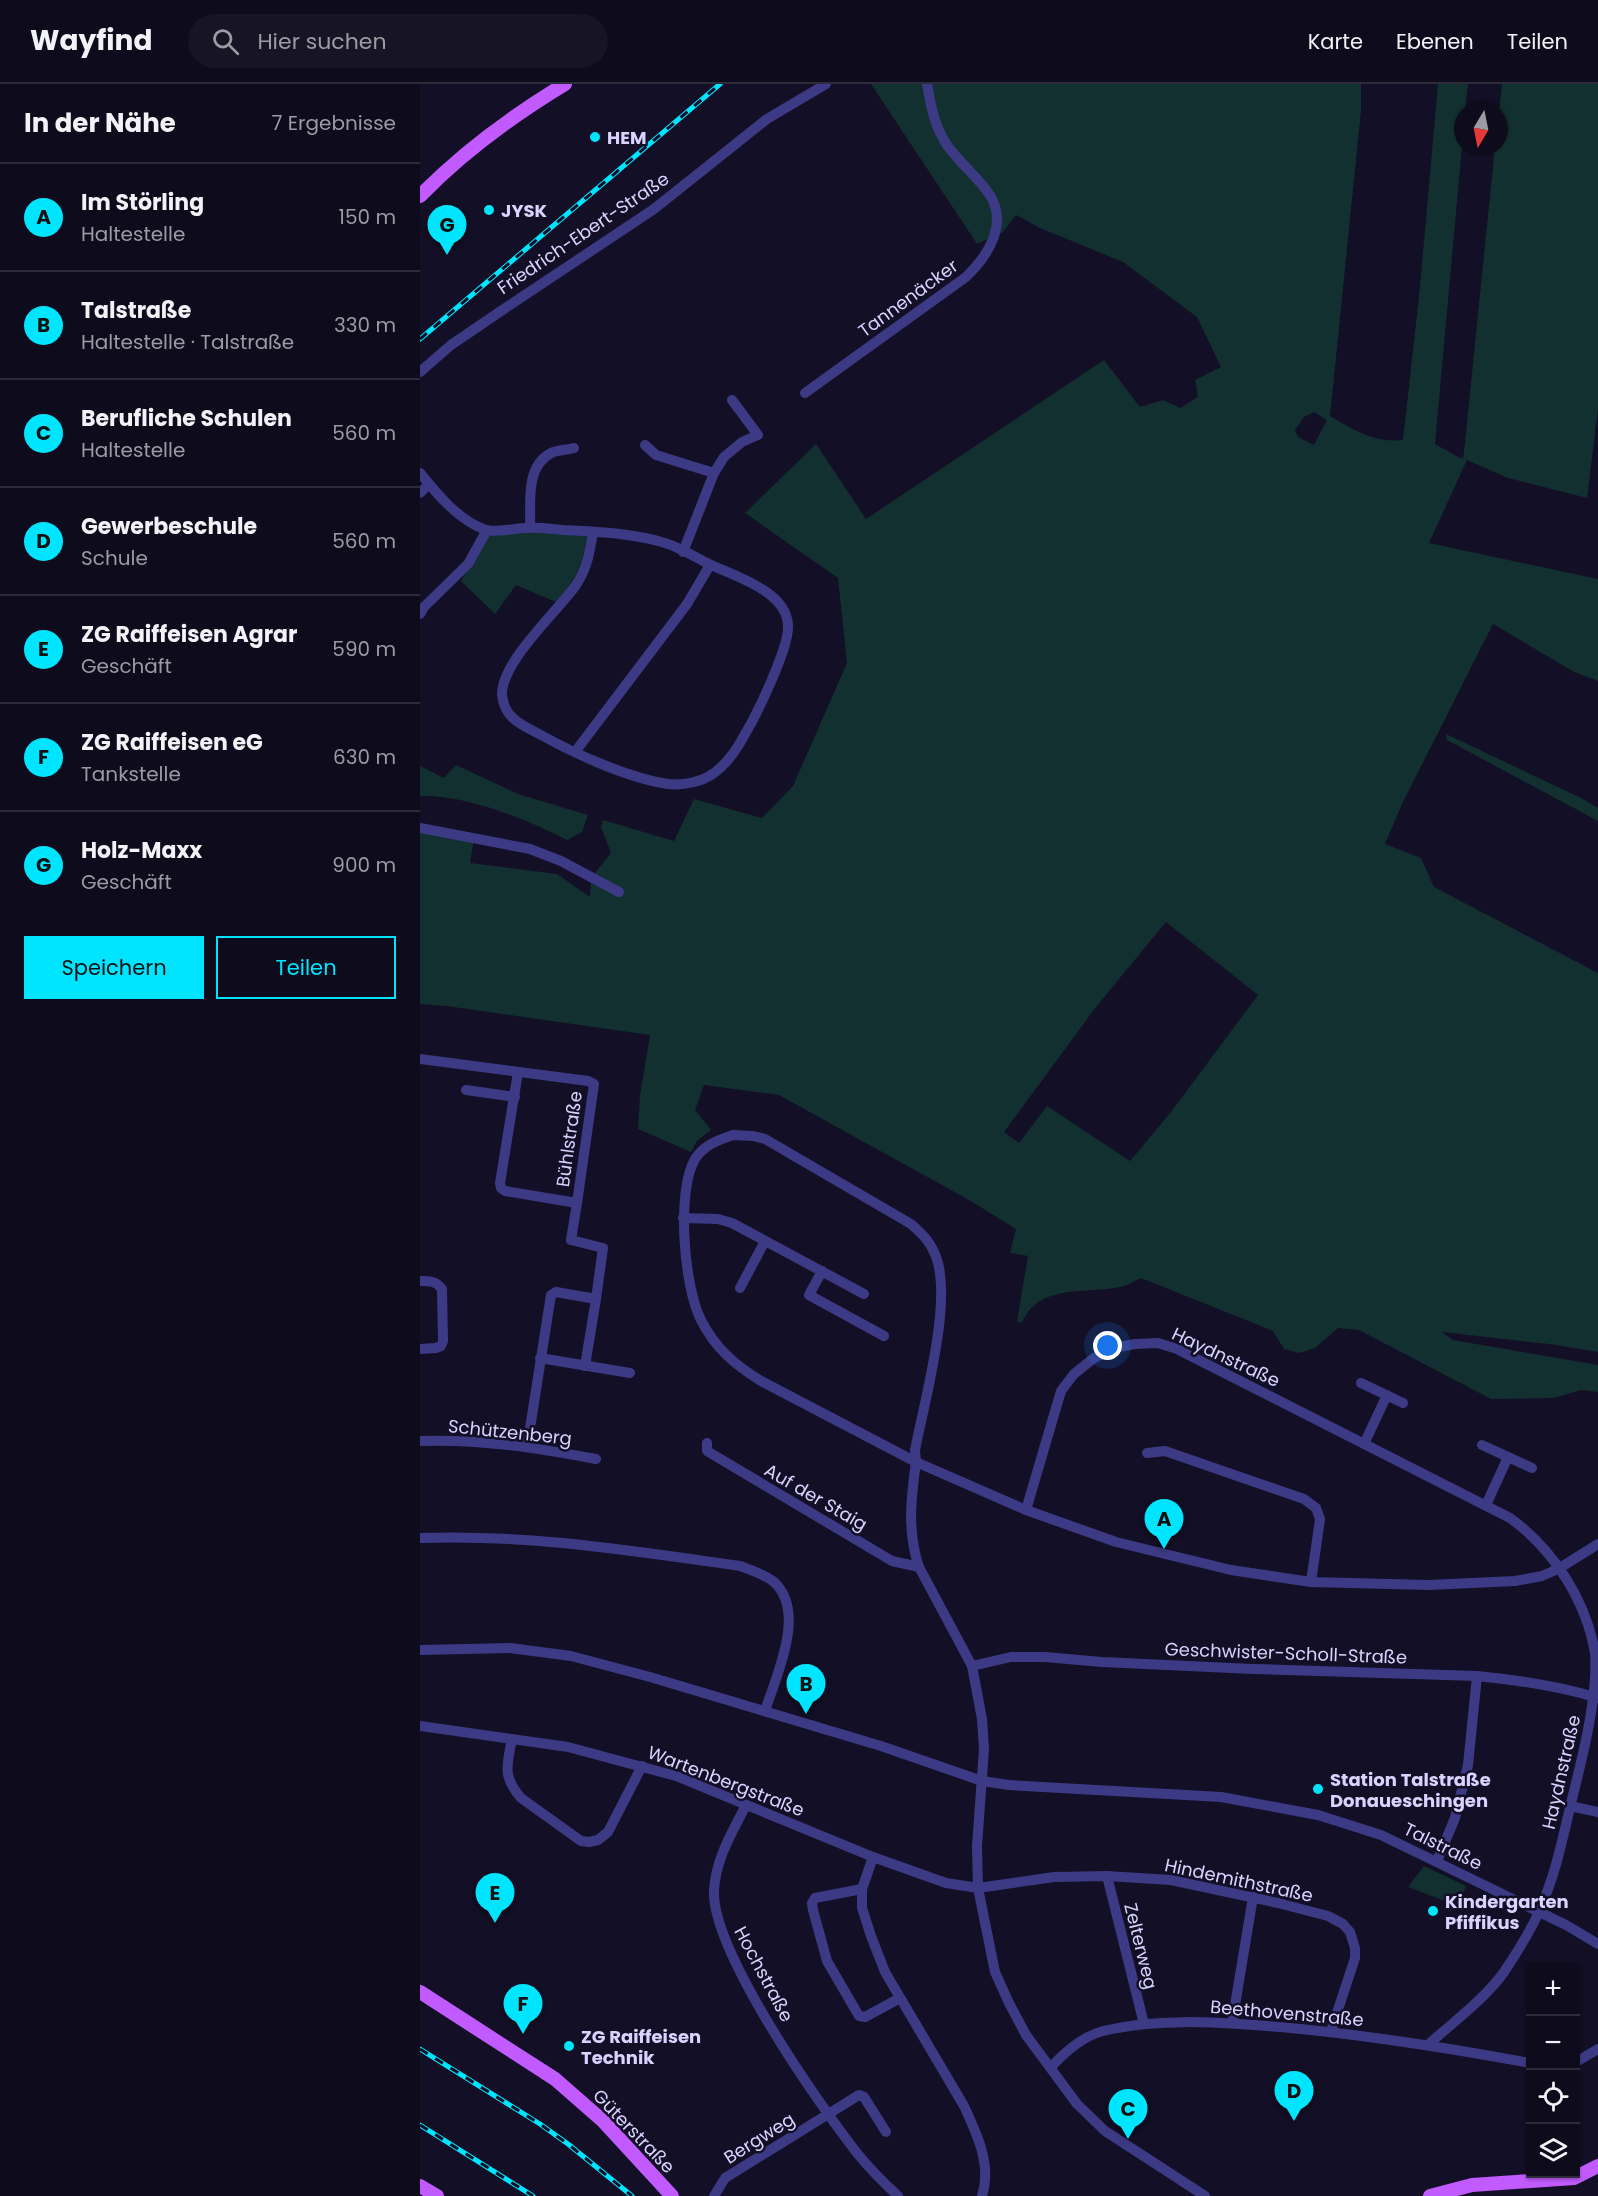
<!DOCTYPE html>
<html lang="de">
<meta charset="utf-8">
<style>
:root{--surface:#0e0b1c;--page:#171425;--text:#f1f3f6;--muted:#9b9ba3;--line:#2e2b3b;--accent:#00e5ff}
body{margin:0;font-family:Poppins,sans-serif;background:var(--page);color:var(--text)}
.controls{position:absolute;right:18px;bottom:18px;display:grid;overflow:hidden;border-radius:0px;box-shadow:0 2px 4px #0004}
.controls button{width:54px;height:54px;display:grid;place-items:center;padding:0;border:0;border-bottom:2px solid var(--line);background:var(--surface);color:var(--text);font:30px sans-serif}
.compass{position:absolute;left:1034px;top:18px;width:54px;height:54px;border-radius:50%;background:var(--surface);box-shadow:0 2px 4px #0004;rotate:190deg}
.you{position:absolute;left:688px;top:1262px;width:21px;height:21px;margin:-15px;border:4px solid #fff;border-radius:50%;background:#1a73e8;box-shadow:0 0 0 9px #1a73e833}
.badge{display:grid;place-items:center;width:39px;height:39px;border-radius:50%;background:var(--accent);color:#111;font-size:20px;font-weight:700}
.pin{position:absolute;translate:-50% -50px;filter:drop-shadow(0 2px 3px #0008)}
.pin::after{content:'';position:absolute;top:32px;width:21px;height:18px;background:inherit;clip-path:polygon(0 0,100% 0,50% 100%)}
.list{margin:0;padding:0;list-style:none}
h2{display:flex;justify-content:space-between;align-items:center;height:78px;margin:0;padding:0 24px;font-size:26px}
h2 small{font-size:20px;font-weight:400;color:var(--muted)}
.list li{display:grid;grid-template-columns:39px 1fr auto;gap:18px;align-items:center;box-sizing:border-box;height:108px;padding:0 24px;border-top:2px solid var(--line)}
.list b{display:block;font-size:22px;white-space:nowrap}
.list p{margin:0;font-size:20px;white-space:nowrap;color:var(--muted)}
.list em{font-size:20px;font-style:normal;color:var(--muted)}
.actions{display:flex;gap:12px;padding:18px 24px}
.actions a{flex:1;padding:14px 0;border:2px solid var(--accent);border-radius:0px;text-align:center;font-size:21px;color:var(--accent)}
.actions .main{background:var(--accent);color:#111}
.icon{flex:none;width:33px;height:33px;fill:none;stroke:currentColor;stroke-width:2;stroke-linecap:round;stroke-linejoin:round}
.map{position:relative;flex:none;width:1178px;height:2112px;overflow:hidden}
header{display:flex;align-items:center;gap:36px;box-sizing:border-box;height:84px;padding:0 30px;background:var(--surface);border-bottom:2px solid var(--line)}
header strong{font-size:28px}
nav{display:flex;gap:33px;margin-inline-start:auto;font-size:21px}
.search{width:420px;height:54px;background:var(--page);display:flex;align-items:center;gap:15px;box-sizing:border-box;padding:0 21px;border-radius:33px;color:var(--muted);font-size:22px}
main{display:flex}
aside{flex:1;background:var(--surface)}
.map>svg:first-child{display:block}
.green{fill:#12302f;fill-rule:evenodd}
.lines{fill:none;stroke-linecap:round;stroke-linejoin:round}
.minor{stroke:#3d3a85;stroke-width:10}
.major{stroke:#c25bff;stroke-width:14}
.rail-casing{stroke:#00e5ff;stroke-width:5}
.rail{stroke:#130f26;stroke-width:3;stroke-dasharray:9;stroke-linecap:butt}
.poi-dot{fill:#00e5ff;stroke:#130f26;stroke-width:2}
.labels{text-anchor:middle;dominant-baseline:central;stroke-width:5;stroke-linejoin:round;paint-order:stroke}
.poi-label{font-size:18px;font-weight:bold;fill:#d9d4ff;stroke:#130f26;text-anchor:start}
.street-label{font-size:18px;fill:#d9d4ff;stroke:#130f26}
</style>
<header>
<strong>Wayfind</strong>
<div class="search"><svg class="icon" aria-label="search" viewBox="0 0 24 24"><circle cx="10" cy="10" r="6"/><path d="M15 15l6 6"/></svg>Hier suchen</div>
<nav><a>Karte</a><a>Ebenen</a><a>Teilen</a></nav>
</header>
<main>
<aside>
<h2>In der Nähe<small>7 Ergebnisse</small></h2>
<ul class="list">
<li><span class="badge">A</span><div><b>Im Störling</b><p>Haltestelle</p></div><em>150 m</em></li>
<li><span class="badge">B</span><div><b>Talstraße</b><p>Haltestelle · Talstraße</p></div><em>330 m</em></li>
<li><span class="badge">C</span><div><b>Berufliche Schulen</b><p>Haltestelle</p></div><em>560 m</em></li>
<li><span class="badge">D</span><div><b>Gewerbeschule</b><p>Schule</p></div><em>560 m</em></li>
<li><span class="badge">E</span><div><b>ZG Raiffeisen Agrar</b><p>Geschäft</p></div><em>590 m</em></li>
<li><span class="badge">F</span><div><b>ZG Raiffeisen eG</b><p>Tankstelle</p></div><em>630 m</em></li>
<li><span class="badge">G</span><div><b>Holz-Maxx</b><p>Geschäft</p></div><em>900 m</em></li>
</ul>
<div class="actions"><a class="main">Speichern</a><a>Teilen</a></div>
</aside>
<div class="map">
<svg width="1178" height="2112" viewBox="0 0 1178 2112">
<rect width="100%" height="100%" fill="#130f26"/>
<g class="green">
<path d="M451,0H941V27L910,332C934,346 954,359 983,356L1000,203L1018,0H1048L1045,27H1043V51L1015,360L1040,374H1043L1044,368L1075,63H1079V30L1082,0H1178V324L1167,414L1088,394L1047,376L1009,459L1178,495V597L1154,588L1073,540L982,720L965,760L1001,774L1014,803L1178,889V1268L1129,1260L1022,1248L1033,1256L1178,1281V1308L1161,1306L1134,1314L1071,1315L939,1246L918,1244L895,1264L879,1269L864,1265L853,1247L721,1194C716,1196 710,1200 704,1202C670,1211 618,1198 602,1239L597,1237L608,1172L590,1169L596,1145L549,1116L359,1011L284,1001L275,1026L291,1046L277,1057L271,1068L218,1045L220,1011L230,951L26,922L0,920V746L54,755L50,779L137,790L170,813L171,794L191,769L181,743L183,736L254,757L274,715L342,734L373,702L427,579L418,494L325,429L396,360L446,435L684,276L720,323L743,316L760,324L778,313L775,296L801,283L777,233L703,178L620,144L596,131L583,148L557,160ZM894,328L907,336L894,361L878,353L875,346L884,333ZM746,838L838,911L751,1028L710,1077L627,1022L599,1059L584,1048L676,923Z"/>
<path d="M110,447L167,451C163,482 156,495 136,518L96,501L75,530L41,497L70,450Z"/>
<path d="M1026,650L1161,714L1178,724V737L1027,656Z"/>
<path d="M36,681L98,710L168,731L162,748L147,756C105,735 48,711 0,712V682L24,694Z"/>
<path d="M1004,1782L1046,1802L1038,1822L988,1803Z"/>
</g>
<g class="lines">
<g class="minor">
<path d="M0,288L31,261L78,229L234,125L347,35L406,0"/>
<path d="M385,309L546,193C569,171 590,137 567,107C555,91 539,78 527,61C514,42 511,22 507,0"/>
<path d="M225,361L236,371L294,389"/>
<path d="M0,389C17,410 39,437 66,446C77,449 95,444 107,444C119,443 131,445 143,446C177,448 212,449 245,459C259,463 273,472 287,479C313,492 366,506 368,541C370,562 337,630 325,650C314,671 298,693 274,698C266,700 256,701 248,700C208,694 155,670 119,650C110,645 100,641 93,634C86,628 83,619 82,611C81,578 137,528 156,501C167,485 170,467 173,448"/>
<path d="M0,409L9,400"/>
<path d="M110,443C111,418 105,383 131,369C137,366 147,366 154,364"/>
<path d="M263,468L294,389L304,373L322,358L338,351L312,316"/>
<path d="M0,530L4,523L48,480L67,446"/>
<path d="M155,668L267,520L290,481"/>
<path d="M0,744L110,765L141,777L199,808"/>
<path d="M0,975L168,997L174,1000L157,1119L85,1107L81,1104L80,1099L98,988"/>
<path d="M46,1006L95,1013"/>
<path d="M313,1051L333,1052L345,1055L491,1140C500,1148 509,1156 514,1168C535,1210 504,1319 495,1366L496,1378L341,1297C315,1281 295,1264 281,1236C264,1203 256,1107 275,1075C284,1061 298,1056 313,1051Z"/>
<path d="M263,1134L298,1135L312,1139L444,1210"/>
<path d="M402,1187L389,1211L464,1252"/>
<path d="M0,1197C10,1197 16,1197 22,1205L23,1257L21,1262L16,1264L0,1265"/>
<path d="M320,1204L345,1157"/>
<path d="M120,1274L210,1289"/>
<path d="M165,1282L176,1215"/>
<path d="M941,1299L983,1319"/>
<path d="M0,1357C60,1355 117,1364 176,1375"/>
<path d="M287,1359V1367L472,1477L499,1483"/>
<path d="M944,1360L967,1311"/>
<path d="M1062,1361L1112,1384"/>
<path d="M107,1363L131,1211L136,1208L176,1215L183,1164L151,1156L157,1119"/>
<path d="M727,1369L745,1367L884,1415L896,1424L900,1435L891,1498"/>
<path d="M1066,1421L1088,1373"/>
<path d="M606,1426L641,1307L654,1290L674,1274L694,1264L715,1260L738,1259L757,1265L1090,1434C1133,1465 1166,1516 1175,1569C1178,1610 1164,1667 1154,1707C1144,1747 1137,1788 1120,1825C1112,1845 1096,1870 1084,1888C1064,1916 1033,1938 1009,1960"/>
<path d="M0,1454C108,1450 213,1467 320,1482C331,1486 344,1490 354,1498C387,1528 356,1592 345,1627"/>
<path d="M0,1566L90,1564L151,1572L230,1593L461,1662L562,1697L589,1701L801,1713L898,1731L961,1751L1146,1841L1178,1860"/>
<path d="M552,1582L591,1573H625L682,1578L833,1585L1057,1592C1098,1596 1139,1602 1178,1614"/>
<path d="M0,1642L148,1663L256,1692L453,1773L526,1799L558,1804L634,1793L687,1792L751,1796L858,1819L908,1832L923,1840L930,1848L935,1864V1874L911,1947"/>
<path d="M92,1655C87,1681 82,1692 101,1714L161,1757L169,1758L178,1756L188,1748L222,1682"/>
<path d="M326,1721C312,1749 296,1774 294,1806C291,1866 398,2019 437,2069C449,2084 464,2099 478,2112"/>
<path d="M1150,1722L1178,1728"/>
<path d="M453,1773L442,1805V1824L451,1852L465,1888L544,2022C557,2050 572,2081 562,2112"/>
<path d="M1017,1777L1035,1734L1048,1681L1057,1592"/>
<path d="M687,1792L724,1940"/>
<path d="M442,1805L395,1814L392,1819L393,1826L407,1877L439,1932L445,1933L480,1914"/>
<path d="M812,1939L833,1813"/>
<path d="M1156,1978L1178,1965"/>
<path d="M631,1983C645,1968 663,1952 683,1947C736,1934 794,1938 847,1942C936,1949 1023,1963 1110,1979"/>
<path d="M294,2112L305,2094L439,2011L444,2013L466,2048"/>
<path d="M785,2112L685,2047L657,2020L606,1951L589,1919L575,1888L558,1804L557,1762L564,1665L562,1635L552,1582L499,1483C487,1448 491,1414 496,1378L606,1426L696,1458L811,1486L891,1498L1009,1501L1095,1497L1122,1492L1138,1485L1178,1460"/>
</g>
<g class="major">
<path d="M0,112C43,68 92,32 145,0"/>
<path d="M0,1908L135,1995L183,2037L252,2112"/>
<path d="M0,2102L17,2112"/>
<path d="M1010,2112L1052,2101L1154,2094L1178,2082"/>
</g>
<defs>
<g id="rail">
<path d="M0,255L300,0"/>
<path d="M0,1965L120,2040L148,2060L212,2112"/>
<path d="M0,2041L113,2112"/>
</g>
</defs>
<use href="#rail" class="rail-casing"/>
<use href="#rail" class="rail"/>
</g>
<g class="poi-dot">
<circle cx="175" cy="53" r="6"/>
<circle cx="69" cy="126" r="6"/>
<circle cx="898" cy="1705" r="6"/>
<circle cx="1013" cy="1827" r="6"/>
<circle cx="149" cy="1962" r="6"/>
</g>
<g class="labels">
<g class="poi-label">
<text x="187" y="53">HEM</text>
<text x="81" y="126">JYSK</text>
<text x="910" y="1695">Station Talstraße<tspan x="910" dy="21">Donaueschingen</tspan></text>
<text x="1025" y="1817">Kindergarten<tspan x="1025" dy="21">Pfiffikus</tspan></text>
<text x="161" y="1952">ZG Raiffeisen<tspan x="161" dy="21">Technik</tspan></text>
</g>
<g class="street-label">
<text transform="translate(163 149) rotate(-34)">Friedrich-Ebert-Straße</text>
<text transform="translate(488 214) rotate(-36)">Tannenäcker</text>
<text transform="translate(149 1055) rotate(-82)">Bühlstraße</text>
<text transform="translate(806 1273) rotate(25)">Haydnstraße</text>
<text transform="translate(90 1348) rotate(6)">Schützenberg</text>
<text transform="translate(396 1413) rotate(30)">Auf der Staig</text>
<text transform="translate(866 1569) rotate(2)">Geschwister-Scholl-Straße</text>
<text transform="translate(1141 1688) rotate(-77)">Haydnstraße</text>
<text transform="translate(306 1697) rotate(21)">Wartenbergstraße</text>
<text transform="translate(1023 1762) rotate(26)">Talstraße</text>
<text transform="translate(819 1796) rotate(12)">Hindemithstraße</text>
<text transform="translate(721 1862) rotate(76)">Zelterweg</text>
<text transform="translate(344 1890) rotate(62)">Hochstraße</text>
<text transform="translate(867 1929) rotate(5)">Beethovenstraße</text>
<text transform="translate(214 2047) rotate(46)">Güterstraße</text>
<text transform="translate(339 2054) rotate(-32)">Bergweg</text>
</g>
</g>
</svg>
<div class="controls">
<button>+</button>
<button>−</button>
<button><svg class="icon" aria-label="locate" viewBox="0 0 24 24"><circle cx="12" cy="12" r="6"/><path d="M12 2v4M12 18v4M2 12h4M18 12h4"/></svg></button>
<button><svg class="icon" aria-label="layers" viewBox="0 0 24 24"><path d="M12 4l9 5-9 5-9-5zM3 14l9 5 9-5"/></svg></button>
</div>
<svg class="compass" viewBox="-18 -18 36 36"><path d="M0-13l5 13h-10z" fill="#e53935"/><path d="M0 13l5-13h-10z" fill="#9b9ba3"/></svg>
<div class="you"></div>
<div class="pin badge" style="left:744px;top:1465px">A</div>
<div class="pin badge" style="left:386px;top:1630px">B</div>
<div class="pin badge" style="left:708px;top:2055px">C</div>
<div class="pin badge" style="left:874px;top:2037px">D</div>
<div class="pin badge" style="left:75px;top:1839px">E</div>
<div class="pin badge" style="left:103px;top:1950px">F</div>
<div class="pin badge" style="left:27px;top:171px">G</div>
</div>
</main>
